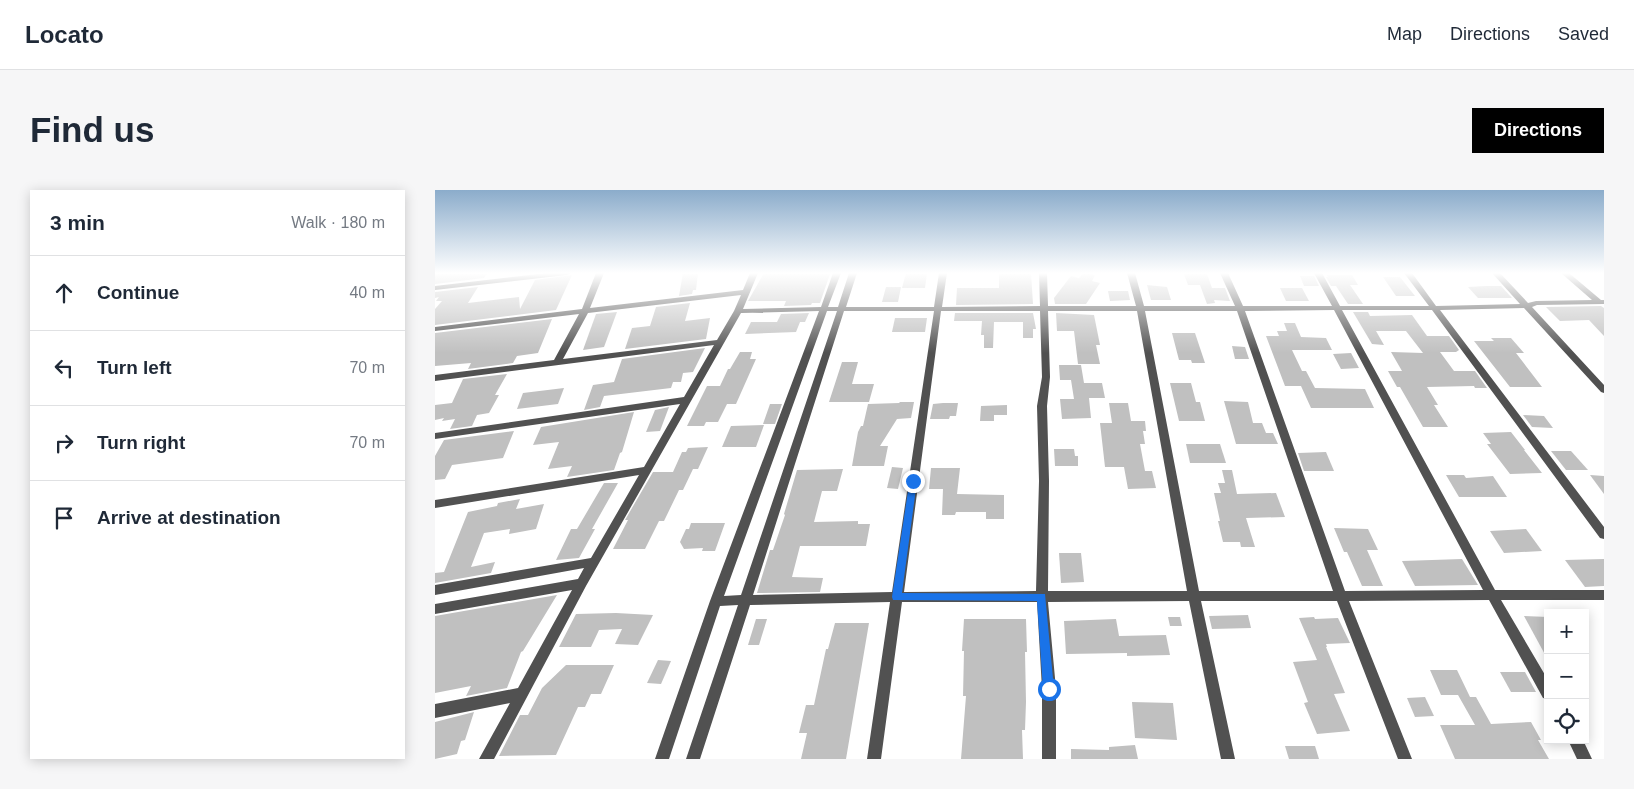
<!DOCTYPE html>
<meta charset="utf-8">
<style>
:root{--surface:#fff;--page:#f6f6f7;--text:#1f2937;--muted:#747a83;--line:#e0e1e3;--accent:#000}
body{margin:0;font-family:Helvetica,sans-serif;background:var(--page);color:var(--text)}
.controls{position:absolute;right:15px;bottom:15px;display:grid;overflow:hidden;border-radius:0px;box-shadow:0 2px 12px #0003}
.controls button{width:45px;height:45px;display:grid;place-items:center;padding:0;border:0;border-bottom:1px solid var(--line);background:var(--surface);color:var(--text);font:25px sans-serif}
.stop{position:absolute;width:15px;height:15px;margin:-11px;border:4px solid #1a73e8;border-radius:50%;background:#fff}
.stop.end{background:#1a73e8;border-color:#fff;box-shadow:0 1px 5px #0008}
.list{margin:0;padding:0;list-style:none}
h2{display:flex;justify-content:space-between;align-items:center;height:65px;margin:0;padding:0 20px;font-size:21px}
h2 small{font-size:16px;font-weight:400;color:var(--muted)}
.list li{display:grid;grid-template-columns:32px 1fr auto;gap:15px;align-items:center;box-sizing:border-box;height:75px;padding:0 20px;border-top:1px solid var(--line)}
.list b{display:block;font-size:19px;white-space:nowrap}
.list em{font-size:16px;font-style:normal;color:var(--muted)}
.icon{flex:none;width:28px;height:28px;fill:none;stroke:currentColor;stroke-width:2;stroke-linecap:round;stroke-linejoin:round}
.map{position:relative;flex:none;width:1169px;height:569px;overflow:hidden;border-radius:0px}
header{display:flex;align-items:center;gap:30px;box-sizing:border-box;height:70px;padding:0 25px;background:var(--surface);border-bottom:1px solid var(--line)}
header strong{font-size:24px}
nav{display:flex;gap:28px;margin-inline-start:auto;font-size:18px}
.intro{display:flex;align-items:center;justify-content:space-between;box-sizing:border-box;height:120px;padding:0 30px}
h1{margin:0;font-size:35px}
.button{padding:12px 22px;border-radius:0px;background:var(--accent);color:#fff;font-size:18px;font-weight:700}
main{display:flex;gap:30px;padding:0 30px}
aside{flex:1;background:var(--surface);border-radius:0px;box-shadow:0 2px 12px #0003}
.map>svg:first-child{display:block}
.building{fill:#c0c0c0}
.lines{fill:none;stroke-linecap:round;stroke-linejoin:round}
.minor{fill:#515151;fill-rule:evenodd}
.route{fill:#1a73e8}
</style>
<header>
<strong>Locato</strong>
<nav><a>Map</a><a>Directions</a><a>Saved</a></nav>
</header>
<div class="intro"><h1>Find us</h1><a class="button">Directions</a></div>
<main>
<aside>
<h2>3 min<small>Walk · 180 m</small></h2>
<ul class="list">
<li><svg class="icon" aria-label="ahead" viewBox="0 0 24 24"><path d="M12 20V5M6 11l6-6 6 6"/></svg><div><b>Continue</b></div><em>40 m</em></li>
<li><svg class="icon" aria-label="left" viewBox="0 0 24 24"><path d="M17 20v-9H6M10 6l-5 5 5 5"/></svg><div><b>Turn left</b></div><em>70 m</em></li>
<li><svg class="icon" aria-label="right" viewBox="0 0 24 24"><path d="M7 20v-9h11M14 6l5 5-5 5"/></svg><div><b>Turn right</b></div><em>70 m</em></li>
<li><svg class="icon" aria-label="arrive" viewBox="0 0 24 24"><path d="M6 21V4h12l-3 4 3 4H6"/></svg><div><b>Arrive at destination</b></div></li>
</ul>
</aside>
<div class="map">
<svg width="1169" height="569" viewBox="0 0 1169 569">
<rect width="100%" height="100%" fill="#fff"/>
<g class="building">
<path d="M0,83H52L49,88L0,94Z"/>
<path d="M248,83H263L261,100H258L257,104L244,106Z"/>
<path d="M329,83H383L395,84L385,113H377L376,115L349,116L351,111H313Z"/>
<path d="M471,83H492L490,98H467Z"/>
<path d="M564,83H596L598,114L521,115L522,98H564Z"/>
<path d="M648,83L660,85L657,91L665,93L651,114H620L619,108L636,86L644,88Z"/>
<path d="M749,84H772L777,98H790L795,111L779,110L780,113L772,114L765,95H753Z"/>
<path d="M137,85L121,120L0,135V119L7,111H1L4,107L0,108V102L43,97L33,113L84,107L85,119L100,90Z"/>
<path d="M892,85H917L923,95H915L928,114H913L901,96H896L891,87H893Z"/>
<path d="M865,86H879L884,96H869Z"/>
<path d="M948,87H965L980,106H961Z"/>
<path d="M712,95L732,97L736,110H716Z"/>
<path d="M1051,96H1066L1077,108H1043L1033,97Z"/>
<path d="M451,97H466L463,112H447Z"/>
<path d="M845,98H867L874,111H851Z"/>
<path d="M673,101H693L695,110L675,111Z"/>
<path d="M255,113L250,131L275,128L271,149L190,159L197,138L215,136L221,117Z"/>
<path d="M1166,116L1169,118V146L1154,130L1125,131L1111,117Z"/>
<path d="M182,122L169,157L148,160L161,124Z"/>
<path d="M918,122H933L935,126L977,125L992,146H1014L1024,160L1021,162H1005L1019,181H1040L1052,198H1040L1039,196L992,197L1003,215H999L1013,237H988L965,197H962L953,181H967L956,162L988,163L971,141H941L949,155L937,154Z"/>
<path d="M374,123L370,132H365L361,142L310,144L316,132H342L346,124Z"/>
<path d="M520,123H598L601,139H598V148H588V132H559L558,158H549V145H546L547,131H519Z"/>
<path d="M621,123L659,125L665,155H661L665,174H643L639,141H622Z"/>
<path d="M460,128H492L490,142H457Z"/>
<path d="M117,129L103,163L82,166L78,173L33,179L36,173L0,176V143Z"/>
<path d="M849,133H860L866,147L891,148L897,160H857L867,181H871L880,198L930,199L939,218H876L866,196H850L831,146H844L842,141H852Z"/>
<path d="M737,143H760L770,173H757L756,170H744Z"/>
<path d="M1056,148H1076L1089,163H1081L1107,197H1075L1039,151H1059Z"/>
<path d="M797,156L810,157L814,169H800Z"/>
<path d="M270,158L258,182L248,183L246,192H238L236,198L169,206L165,217L149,220L158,195L179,192L187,169Z"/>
<path d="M305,162H317L315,169H321L301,214H292L283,232H271L269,236H252L272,196H285L293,179H295Z"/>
<path d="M916,163L924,178L906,179L898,164Z"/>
<path d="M407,172H423L417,194H439L434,212H394Z"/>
<path d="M624,175H646L649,193H667L670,208H654L656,228L627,229L625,209H639L636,190H625Z"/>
<path d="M72,184L60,205H64L54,223L42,225L37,236L15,239L20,229L7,231L9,228L0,230V215L17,213L28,189Z"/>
<path d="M735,193H756L761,212H765L770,231H744Z"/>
<path d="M129,198L123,214L82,219L88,203Z"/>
<path d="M789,211L813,212L818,233H827L831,243H838L843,254H801Z"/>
<path d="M465,212H479L476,228L462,229L445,256H453L449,276H417L423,242L426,236H428L433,214L464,213Z"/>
<path d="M508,213H523L521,226H515L514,229H495L498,214Z"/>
<path d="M674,213H693L696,231H710L711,241H708L710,254H705L710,281H717L721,298L693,299L689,277H670L665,233H677Z"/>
<path d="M335,214H347L340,234H328Z"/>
<path d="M572,215V225H559V231H545L546,216Z"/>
<path d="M234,217L225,241L211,242L220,220Z"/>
<path d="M199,222L187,262L185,263L179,280L132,287L137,276L113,279L124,252L98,255L106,237Z"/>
<path d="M1088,225L1109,226L1118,238L1097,237Z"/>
<path d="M329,235L321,257H287L296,236Z"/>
<path d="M79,241L68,268L17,275L10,289L0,290V266L9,250Z"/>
<path d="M1076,242L1090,260H1089L1107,283L1075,284L1052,254H1056L1048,243Z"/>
<path d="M751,254H785L791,273H755Z"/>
<path d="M273,257L263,279H258L248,300H244L229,331H224L210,359H178L193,330H190L218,282H238L247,262H251L253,258Z"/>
<path d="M619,259H639L640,266H643V276H620Z"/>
<path d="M1116,261H1136L1153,280H1131Z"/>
<path d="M891,262L899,281H869L863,263Z"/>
<path d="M457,277L468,278L463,299L452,298Z"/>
<path d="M496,278H525L522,304L569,305V329H551V322H521L520,325H507L508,299H494Z"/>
<path d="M408,279L402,301H387L379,332L423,331V334H435L431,356H365L357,387L388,388L385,402L322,403L335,360H338L350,325L349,324L362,280Z"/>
<path d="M787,280H797L802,304L841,303L850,327L811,328L820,357H806L805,352H788L783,331H785L779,303H786L783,293H790Z"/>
<path d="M1011,285H1029L1031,288L1058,286L1072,307H1024Z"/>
<path d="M1155,285L1169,286V304Z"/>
<path d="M169,293H183L157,339H160L144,368L121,370L136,339H142Z"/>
<path d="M85,309L81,319L109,314L101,339L74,344L75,339L49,343L36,377L60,372L56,383L0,393V383L9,382L33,322L62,316L63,313Z"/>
<path d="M256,333H290L280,361H267L268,358L249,359L245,352L251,339H254Z"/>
<path d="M899,338L933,339L943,360H932L948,396H927L912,362H909Z"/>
<path d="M1091,339L1107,361L1069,363L1055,341Z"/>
<path d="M624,363H646L649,392L626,393Z"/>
<path d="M1027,369L1043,395L980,396L967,371Z"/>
<path d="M1169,369V396L1150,397L1130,370Z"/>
<path d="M122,405L88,461L86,462L72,498L31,506L36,496L0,503V426Z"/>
<path d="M181,423L218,425L203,455L180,454L187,439L164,440L156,457H124L141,424Z"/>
<path d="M813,425L816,438L777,439L774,426Z"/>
<path d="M1089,426L1113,427V470Z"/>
<path d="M733,427H745L747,436H735Z"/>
<path d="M879,427L880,429L903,428L915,453L891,454L892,457H891L910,503L899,504L915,541L882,544L869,513L873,512L858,472L882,470L864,428Z"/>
<path d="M321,429H332L324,455H313Z"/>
<path d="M529,429H591L592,462H590L591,512L590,540H587L588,569H526L531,506H528L529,461H527Z"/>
<path d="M681,429L684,446L731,445L735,465L692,466V463L631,464L629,431Z"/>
<path d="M400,433H434L411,569H366L372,543H364L371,515H379L391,459H393Z"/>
<path d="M223,470L236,471L226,494L212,493Z"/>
<path d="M131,475H179L166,504H156L150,517H143L121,565L64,566L85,525H93L107,498Z"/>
<path d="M995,480H1022L1035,507H1041L1056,534L1096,532L1106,550H1103L1114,569H1020L1005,535H1040L1023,505H1006Z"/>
<path d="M1065,482H1090L1101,502H1076Z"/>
<path d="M990,507L999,526L980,527L972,508Z"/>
<path d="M697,512L738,513L742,550L700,548Z"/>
<path d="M39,522L30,550L26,551L22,564L0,569V532Z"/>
<path d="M700,555L703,569H636V559L674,560V557Z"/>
<path d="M850,556H880L884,569H854Z"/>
</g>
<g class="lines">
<g class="minor">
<path d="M112,83H136L132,85L0,100V96Z"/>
<path d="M161,83H169L155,118L308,100L315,83H323L308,119L386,117L398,83H406L393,117H403L414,83H422L411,117H499L504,83H512L507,117L605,116L604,83H612L613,116H701L692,83H700L709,116H800L785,83H793L808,116H897L879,83H887L905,116H994L969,83H977L1001,116L1085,114L1057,83H1065L1093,113L1101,111L1157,110L1126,83H1134L1166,110H1169V114L1102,115L1097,117L1169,195V203L1166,202L1089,118L1005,120L1169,337V349L1165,348L997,120H907L1060,400H1169V410H1066L1113,490V509L1108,508L1054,410L914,411L977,569H963L902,411H766L800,569H786L754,411L613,412L621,499V569H607V499L602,412H467L446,569H432L455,412L315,415L265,569H251L303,415L285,416L234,569H220L275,411L384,121L306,123L151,396L59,569H44L75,513L0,528V514L83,498L137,400L0,424V414L143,389L149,378L0,405V395L156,368L204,285L0,318V310L209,277L245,214L0,249V243L249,207L279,155L0,191V185L119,170L144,124L0,141V137L147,119ZM306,105L299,121L282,150L128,169L153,123ZM899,120L1048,400L910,401L810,121ZM392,121H402L306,405L289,406ZM409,121H499L457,402L318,405ZM506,121H605L607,187L602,216L604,291L601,401L469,402ZM613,121H702L752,401H613L614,291L612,216L615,187ZM710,121H802L898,401H764Z"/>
<path d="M1133,550H1148L1157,569H1142Z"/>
</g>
</g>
<linearGradient id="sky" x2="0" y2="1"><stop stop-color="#8baccb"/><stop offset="0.51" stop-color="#fff"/><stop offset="1" stop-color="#fff" stop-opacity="0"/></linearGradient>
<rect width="1169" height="163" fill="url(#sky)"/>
<path class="route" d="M475,288H478L482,291L467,403L610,404L619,499L617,503L614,505L610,503L608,499L602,411L458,410L457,407Z"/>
</svg>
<div class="controls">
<button>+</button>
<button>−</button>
<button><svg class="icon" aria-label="locate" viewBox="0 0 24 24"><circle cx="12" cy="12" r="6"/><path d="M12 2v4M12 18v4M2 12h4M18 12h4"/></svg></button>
</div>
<div class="stop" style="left:614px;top:499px"></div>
<div class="stop end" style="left:478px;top:291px"></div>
</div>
</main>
